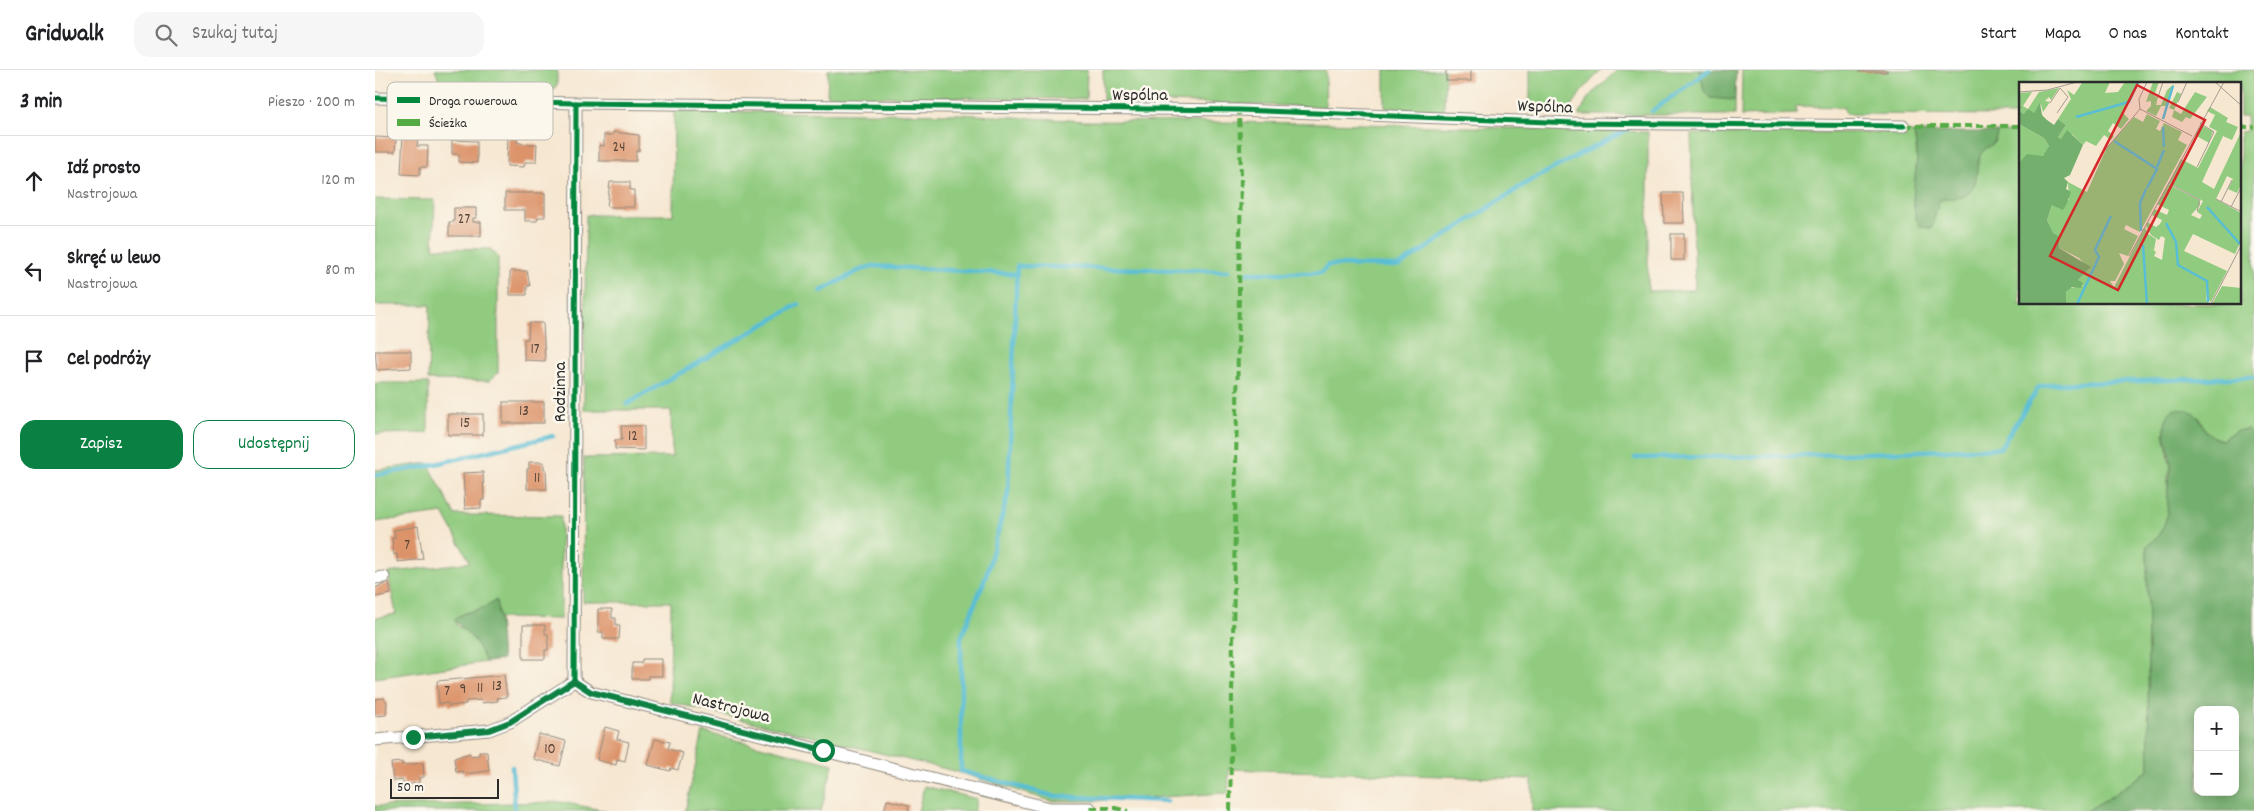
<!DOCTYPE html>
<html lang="pl">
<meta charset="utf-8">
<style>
:root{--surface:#fff;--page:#f6f6f6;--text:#202124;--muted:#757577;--line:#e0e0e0;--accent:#0b8043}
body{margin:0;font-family:Dekko,sans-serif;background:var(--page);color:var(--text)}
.controls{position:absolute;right:15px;bottom:15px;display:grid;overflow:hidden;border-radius:10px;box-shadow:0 2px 12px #0003}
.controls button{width:45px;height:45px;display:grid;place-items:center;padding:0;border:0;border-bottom:1px solid var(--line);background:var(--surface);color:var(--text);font:25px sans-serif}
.scale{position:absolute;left:15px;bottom:12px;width:109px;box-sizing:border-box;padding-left:5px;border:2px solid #2b2b2b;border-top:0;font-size:14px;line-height:18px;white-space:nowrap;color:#2b2b2b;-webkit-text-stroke:4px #fbf7ec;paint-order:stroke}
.stop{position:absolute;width:15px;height:15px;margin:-11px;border:4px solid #0b8043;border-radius:50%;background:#fff}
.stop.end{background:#0b8043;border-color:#fff;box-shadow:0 1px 5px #0008}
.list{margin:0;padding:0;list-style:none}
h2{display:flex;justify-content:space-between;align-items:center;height:65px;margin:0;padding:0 20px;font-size:21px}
h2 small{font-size:16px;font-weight:400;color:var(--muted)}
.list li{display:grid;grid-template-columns:32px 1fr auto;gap:15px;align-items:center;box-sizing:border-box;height:90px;padding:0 20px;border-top:1px solid var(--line)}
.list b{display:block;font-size:19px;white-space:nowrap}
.list p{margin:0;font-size:16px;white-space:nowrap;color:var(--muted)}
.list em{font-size:16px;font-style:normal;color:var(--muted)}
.actions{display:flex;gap:10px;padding:15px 20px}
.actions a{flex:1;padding:11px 0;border:1px solid var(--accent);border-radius:15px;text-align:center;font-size:18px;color:var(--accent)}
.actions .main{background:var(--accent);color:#fff}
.icon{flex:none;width:28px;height:28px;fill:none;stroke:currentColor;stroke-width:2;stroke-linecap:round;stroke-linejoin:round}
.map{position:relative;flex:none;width:1879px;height:741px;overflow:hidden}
header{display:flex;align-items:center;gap:30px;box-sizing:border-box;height:70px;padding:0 25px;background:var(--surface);border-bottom:1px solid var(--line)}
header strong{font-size:24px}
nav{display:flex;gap:28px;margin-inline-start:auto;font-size:18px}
.search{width:350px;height:45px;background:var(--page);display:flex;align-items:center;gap:12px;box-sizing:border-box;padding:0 18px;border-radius:15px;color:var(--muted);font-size:19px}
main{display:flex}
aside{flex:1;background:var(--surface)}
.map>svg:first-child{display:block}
.green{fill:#90cb7f;stroke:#5e7b55}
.forest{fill:#74af6e;stroke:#506d4c;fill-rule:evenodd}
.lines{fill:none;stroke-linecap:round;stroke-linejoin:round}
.stream{stroke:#58bed5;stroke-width:4.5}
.building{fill:#dc9369}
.minor-casing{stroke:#90897e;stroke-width:13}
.minor{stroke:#fff;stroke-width:11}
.quiet{stroke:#54ab44;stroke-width:4;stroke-dasharray:8 4;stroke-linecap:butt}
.cycleway-casing{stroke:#fbf7ec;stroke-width:8}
.cycleway{stroke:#00873e;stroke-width:5}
.route{stroke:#0b8043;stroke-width:6}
.labels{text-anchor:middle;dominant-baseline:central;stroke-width:5;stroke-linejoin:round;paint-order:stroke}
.number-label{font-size:15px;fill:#57453a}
.street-label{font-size:18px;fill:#2b2b2b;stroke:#fbf7ec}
.inset-river{fill:none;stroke:#58bed5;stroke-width:2.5}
.inset-road{fill:none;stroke:#a59c8f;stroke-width:1}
.view{fill:#d62828;fill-opacity:0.15;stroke:#d62828;stroke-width:2.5}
.inset-edge{fill:none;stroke:#2b2b2b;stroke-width:2.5}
.key{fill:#fbf7ec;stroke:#bdbab2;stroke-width:1}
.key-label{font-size:14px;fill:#2b2b2b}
</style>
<header>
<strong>Gridwalk</strong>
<div class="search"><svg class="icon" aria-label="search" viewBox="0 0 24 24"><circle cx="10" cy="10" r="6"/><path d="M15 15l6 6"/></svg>Szukaj tutaj</div>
<nav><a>Start</a><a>Mapa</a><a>O nas</a><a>Kontakt</a></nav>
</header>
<main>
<aside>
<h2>3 min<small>Pieszo · 200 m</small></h2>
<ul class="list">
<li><svg class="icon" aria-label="ahead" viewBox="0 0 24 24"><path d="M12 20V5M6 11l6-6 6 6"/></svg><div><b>Idź prosto</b><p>Nastrojowa</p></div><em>120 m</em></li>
<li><svg class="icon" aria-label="left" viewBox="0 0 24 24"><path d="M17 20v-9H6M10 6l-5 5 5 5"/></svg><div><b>Skręć w lewo</b><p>Nastrojowa</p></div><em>80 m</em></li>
<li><svg class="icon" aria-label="arrive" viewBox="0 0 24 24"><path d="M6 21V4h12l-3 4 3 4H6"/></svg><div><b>Cel podróży</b></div></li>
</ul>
<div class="actions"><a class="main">Zapisz</a><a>Udostępnij</a></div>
</aside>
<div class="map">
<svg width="1879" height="741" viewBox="0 0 1879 741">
<rect width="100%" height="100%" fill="#fbf7ec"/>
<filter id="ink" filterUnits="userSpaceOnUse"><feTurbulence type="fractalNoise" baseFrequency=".02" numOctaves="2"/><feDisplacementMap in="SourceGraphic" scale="10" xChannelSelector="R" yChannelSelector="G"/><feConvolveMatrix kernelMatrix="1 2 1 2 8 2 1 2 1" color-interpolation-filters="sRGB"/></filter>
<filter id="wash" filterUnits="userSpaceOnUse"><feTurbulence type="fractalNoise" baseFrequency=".0096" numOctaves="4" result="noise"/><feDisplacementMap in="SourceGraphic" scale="20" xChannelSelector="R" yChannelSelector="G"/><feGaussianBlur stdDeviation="1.12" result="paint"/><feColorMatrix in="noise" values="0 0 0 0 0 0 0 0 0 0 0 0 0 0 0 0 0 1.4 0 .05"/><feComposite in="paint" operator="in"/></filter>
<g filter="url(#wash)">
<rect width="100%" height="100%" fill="#f6e7d1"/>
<g class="green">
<path d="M60,0H182V15L177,21L85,23C71,19 65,14 60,0Z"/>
<path d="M453,0H712L711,29L452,26Z"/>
<path d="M728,0H951L950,37L728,30Z"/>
<path d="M1010,0H1070L1069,41L1010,38Z"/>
<path d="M1155,0H1226L1206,22L1192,44L1155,43Z"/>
<path d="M1242,0H1325L1329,21L1335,28L1360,30V45H1204L1213,28Z"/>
<path d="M1367,0H1879V365L1873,359L1861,361L1847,370C1833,367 1829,359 1824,347L1789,363L1796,397L1793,407V443L1789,457L1783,467L1772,476L1774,700L1735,727L1711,741H1157V709L854,699L853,723L719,731H676L579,701L295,632L296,532H208L209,388L297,387L296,340H209L211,145H298L299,41L584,44L711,51L950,53L1273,62V221L1320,220L1316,64L1539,62L1542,87L1538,130L1541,149L1556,159L1564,131L1572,127L1580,128L1600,115C1600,106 1600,91 1606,83C1614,74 1620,78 1622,62H1645V234H1865V62L1872,61L1871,46H1865V14H1645V45L1470,44L1469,37L1421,36V44L1366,46Z"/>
<path d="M0,129L60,130L58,178L116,179L123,187V302L115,311L53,310L55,235H0Z"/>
<path d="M0,313H53V363L0,364Z"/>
<path d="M53,393L80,445L186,446V549L124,548L120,530L115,536L83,546L81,555C97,563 104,576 111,592L0,608V548L21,544L13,503L95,492L68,443L0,452V400Z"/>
<path d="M328,662L458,694L446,741H310Z"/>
<path d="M549,716L602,729L599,741H543Z"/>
<path d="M186,732L232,741H0V736Z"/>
</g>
<g class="forest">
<path d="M1325,0H1361L1360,30L1335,28L1329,21Z"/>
<path d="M1539,62H1622C1620,79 1609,75 1605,86C1600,97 1604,115 1594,123C1586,131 1574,126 1564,131L1556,159L1545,156C1533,133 1541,111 1542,86C1542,78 1540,70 1539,62Z"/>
<path d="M1798,339C1837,339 1818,365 1847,370L1861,361L1873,359L1879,365V741H1711L1735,727L1774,700L1772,476C1795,457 1792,445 1793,417C1793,410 1796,404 1796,398C1797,377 1780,357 1798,339ZM1823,640H1860V722H1823Z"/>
<path d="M121,530L124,548L127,590L111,592L99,569L79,550C90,539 109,542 121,530Z"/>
</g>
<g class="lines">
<g class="stream">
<path d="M1277,41L1334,0"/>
<path d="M871,203H946L953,195L1024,196L1153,112L1253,59"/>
<path d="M446,221L483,201L498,196L642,204"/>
<path d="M252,334L424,234"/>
<path d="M1260,388L1415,386L1625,378L1664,317L1678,314L1879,307"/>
<path d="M0,405L48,397L178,366"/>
<path d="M137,697L140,741"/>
<path d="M792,731L678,726L586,701V568L611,506L633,424L642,196L854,201"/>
</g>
</g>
<g id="blocks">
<g class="building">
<rect x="1071" y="0" width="25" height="11"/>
<rect x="1484" y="0" width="28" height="2"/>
<path d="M238,62L264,65V81H261V91H224V75L229,76V65H238Z"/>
<path d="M28,63L43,64L42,76H53L52,97H45V105L26,104Z"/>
<path d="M133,64H142V72L149,74H162L161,92H150L149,97L132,96Z"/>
<path d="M0,67L21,68L20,82H0Z"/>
<path d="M77,70L102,71V93L84,92V84H77Z"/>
<path d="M235,112H255V120H259V137H232Z"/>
<path d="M130,123H170V147H163L162,151H150V140H130Z"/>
<path d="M1288,123H1308L1309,153H1289Z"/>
<path d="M79,138H101V148H98V152H106V166H74V152H79Z"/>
<rect x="1296" y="164" width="13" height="26"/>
<path d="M135,201H152L155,216H152V225H135Z"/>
<path d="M154,253H168L170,291L149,290V269H153Z"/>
<path d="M0,281H36V298L2,300Z"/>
<rect x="128" y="332" width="41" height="21"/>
<rect x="73" y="344" width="35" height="21"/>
<path d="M246,356H269V380L240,379V370H247Z"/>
<path d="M154,392H169V399H171L172,419H152V399H154Z"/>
<path d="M108,402L109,430H106V438L90,439L88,403Z"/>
<path d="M43,456L48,489L23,492L22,484L19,485L17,468H20L19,460Z"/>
<path d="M14,512L16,524L0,527V518Z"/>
<path d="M223,539H237V548H241V555H245L244,569H228V562H223Z"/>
<path d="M148,555H170V564H173V580H170V589H148Z"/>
<path d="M267,589H287V606H273V609H257V593H267Z"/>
<path d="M129,605L132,627L122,628L123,631L107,633L106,630L91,631V634L74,636L73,633L64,634L62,611Z"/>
<path d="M9,628L12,632L11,645L0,646V629Z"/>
<path d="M230,657L244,661L242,669L254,672L250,691L242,689L241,695L222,690Z"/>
<path d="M164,664L191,671L185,696L158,689Z"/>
<path d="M280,669L295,672L293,679L308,683L303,700L296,698L295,701L273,695Z"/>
<path d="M104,682H112L114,701L88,704V701L81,702L79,688L95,683V686L104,685Z"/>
<path d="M27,692V695L48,693L49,707L44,708V713L28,715V710L18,711L16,693Z"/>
<path d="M512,730L534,735L533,741H509Z"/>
</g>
</g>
</g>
<g filter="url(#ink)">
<use href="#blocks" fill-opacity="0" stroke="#90897e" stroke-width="1"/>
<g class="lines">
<defs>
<g id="minor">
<path d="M0,28L201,33L864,40L1198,53L1529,56"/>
<path d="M0,508L9,507"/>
<path d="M199,611L201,33"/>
<path d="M199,611L216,622L675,738H715"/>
<path d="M0,670L114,660L135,652L199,611"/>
</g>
</defs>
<use href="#minor" class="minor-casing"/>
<use href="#minor" class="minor"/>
<g class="quiet">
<path d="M1529,56H1645"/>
<path d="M1865,57H1879"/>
<path d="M715,738H740L753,741"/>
<path d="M855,741L866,106L864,40"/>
</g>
<defs>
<g id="cycleway">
<path d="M0,28L201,33L864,40L1198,53L1529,56"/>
<path d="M199,611L201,33"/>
</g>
</defs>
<use href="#cycleway" class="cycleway-casing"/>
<use href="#cycleway" class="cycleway"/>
</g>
</g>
<g class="lines" filter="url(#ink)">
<path class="route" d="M38,667L114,660L135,652L199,611L216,622L448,680"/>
</g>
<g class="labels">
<g class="number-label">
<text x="244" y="78">24</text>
<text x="89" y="150">27</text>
<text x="160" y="280">17</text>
<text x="149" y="342">13</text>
<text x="90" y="354">15</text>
<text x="258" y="367">12</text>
<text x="162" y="409">11</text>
<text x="32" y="476">7</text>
<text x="122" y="617">13</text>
<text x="105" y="619">11</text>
<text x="88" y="620">9</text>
<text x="72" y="622">7</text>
<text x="175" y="680">10</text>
</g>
<g class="street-label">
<text x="765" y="26">Wspólna</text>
<text transform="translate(1170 38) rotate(2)">Wspólna</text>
<text transform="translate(186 322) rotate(-90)">Rodzinna</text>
<text transform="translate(356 639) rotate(14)">Nastrojowa</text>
</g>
</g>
<g transform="translate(1644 12)">
<rect width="222" height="222" fill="#f6e7d1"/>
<path d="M91,0L86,11L99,10L106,0H121L103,30L110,37L102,47L94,41L89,49L95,54L92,58L85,53L77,64L67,59L64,63L53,52L42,57L39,55L47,43L39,37L52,17L48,8L55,13L63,1ZM134,0H140L135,14L139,15L137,23H142L148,8L155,2L148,24H142L137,34L127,29L132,24V19L127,20ZM40,6L32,18L30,15L26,19L31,20L24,30L22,22L15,31L5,32L0,29L3,25L0,23V11L13,10L4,24L9,27L20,10ZM158,10L162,12L155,28L162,32L176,10L188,15L171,37L167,35L163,40L153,35L155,28L150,26ZM191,25L209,36L207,40L219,45L213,58L204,54L183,100L195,107L222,50V103L218,111L209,107L214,97L208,94L197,117L222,131V159L216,172L174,152L165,169L208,189L192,220L189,217L188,202L187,218L191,222H47V210L51,206L64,204L59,198L70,187L60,176L40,166L28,138L33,123L50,118L49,100L68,110L88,65L115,35L124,40L128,32L141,39L137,47L141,49L145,41L163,50L159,58L168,63L121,150L107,143L105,147L119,154L109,174L100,171L105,182L96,199H91L95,205L126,145L129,152L137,157L135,168L132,166L137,170L135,174L143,178L146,156L142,154L140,158L132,153L127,144L128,140L137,145L141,142L143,138L133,133L135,127L148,133L150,128L138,122L149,102L180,118L181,123L172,133L181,137L183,133L178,130L184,119L150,101L162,77L179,86L198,49L190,45L196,33L188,29ZM0,42L25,56L30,64L27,73L1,80L0,86ZM182,43L194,49L190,61L176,53ZM203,204L222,206V222H193Z" fill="#90cb7f"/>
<path d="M21,21L23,33L28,38L35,43L39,37L47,43L39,55L42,57L48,48L64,63L51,93L45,96L49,100L47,107L52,110L48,121L44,128L33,123L28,138L34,151L39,154L40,166L72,185L59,198L64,201L62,206L53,205L47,210V222H0L1,80L8,72L24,74L30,64L25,56L0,42V23L3,25L0,29L5,32L9,27L15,31Z" fill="#74af6e"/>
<path class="inset-river" d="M57,35L110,20L119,0M144,37L154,4M144,45L145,65M95,59L138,87L128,106M138,85L145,68M188,125L221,162M147,141L157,160L159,183L188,199L189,220M122,149L121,121L127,107M124,163L128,222M58,222L80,175L76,168L92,134"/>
<path class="inset-road" d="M196,0L223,24M0,10L28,8L58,0M139,15L144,0M159,20L168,0M31,21L41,6M121,27L173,54M121,27L120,17L128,0M38,31L49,15L41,6M86,68L121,27M178,85L195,50L181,41M149,101L181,118L178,129M197,117L223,130M202,120L213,98M212,125L223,104M110,174L205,0M192,222L223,162"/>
<path class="view" d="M118,3L186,38L99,208L31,174Z"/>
<rect width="222" height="222" class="inset-edge"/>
</g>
<rect x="12" y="12" width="166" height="58" rx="8" class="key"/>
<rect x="22" y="27" width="23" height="6" fill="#00873e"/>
<rect x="22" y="49" width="23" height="7" fill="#54ab44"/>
<g class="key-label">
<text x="54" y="35">Droga rowerowa</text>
<text x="54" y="57">Ścieżka</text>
</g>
</svg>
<div class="controls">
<button>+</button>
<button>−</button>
</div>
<div class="scale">50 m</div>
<div class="stop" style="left:448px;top:680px"></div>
<div class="stop end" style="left:38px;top:667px"></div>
</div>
</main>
